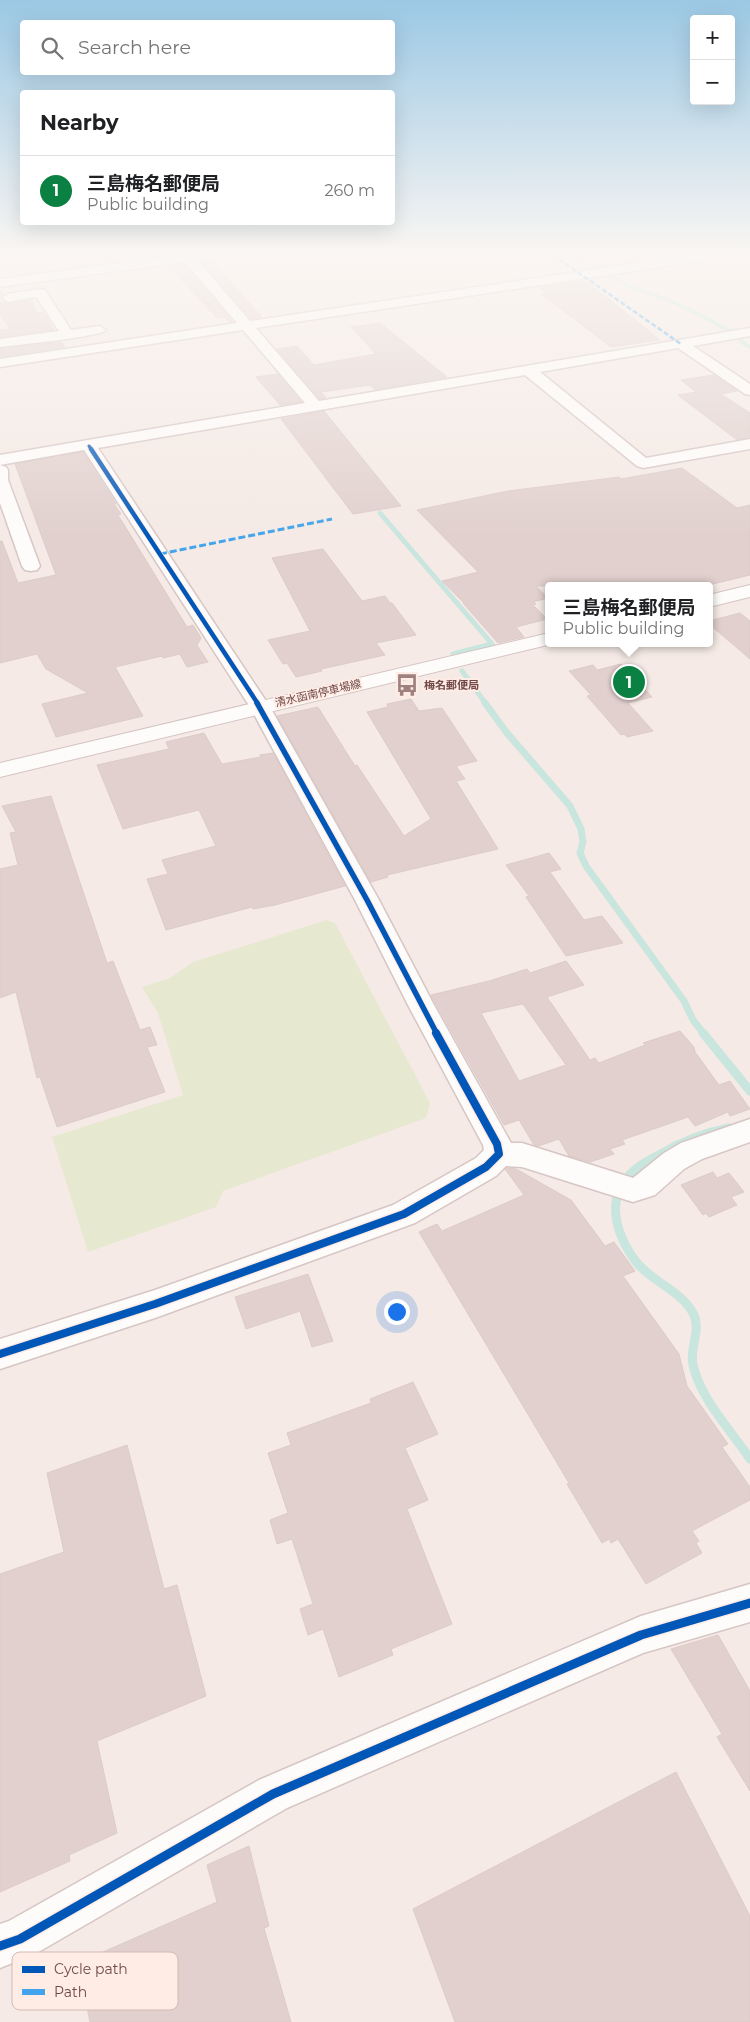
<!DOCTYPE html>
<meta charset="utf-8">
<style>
:root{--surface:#fff;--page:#f6f6f6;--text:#202124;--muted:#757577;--line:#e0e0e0;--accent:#0b8043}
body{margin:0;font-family:Montserrat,"Noto Sans JP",sans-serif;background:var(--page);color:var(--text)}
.controls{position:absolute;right:15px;top:15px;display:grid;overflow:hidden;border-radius:5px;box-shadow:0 5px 20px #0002}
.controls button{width:45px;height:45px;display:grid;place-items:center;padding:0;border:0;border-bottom:1px solid var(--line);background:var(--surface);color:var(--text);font:25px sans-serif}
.you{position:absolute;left:396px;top:1311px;width:18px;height:18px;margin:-12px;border:4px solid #fff;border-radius:50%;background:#1a73e8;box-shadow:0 0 0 8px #1a73e833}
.badge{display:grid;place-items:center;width:32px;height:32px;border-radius:50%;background:var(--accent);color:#fff;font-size:16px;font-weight:700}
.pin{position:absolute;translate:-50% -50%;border:2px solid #fff;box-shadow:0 1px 5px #0006}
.popup{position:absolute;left:545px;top:582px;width:168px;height:65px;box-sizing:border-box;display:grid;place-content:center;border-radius:5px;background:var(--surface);filter:drop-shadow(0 1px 4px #0005);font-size:16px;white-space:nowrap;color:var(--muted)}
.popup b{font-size:19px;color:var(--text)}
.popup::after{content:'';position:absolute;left:50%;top:100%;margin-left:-10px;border:10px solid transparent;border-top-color:var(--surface)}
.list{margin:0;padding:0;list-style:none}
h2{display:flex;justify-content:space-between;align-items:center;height:65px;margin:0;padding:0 20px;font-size:21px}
h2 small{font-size:16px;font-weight:400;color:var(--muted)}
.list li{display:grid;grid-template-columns:32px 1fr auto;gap:15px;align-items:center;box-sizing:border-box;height:70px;padding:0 20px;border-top:1px solid var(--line)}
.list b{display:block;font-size:19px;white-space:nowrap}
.list p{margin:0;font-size:16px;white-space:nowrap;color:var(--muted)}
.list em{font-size:16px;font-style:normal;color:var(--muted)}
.icon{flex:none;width:28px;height:28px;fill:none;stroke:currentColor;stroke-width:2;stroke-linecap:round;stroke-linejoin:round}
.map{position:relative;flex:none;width:750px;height:2022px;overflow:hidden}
.search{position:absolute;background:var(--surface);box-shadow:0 5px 20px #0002;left:20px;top:20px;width:375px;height:55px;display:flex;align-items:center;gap:12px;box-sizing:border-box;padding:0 18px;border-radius:5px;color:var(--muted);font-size:19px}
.panel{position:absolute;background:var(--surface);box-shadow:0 5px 20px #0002;left:20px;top:90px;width:375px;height:135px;border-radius:5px}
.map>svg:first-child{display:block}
.green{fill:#e7e8d0}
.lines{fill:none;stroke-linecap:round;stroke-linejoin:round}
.stream-far3{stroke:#c8e5de;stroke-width:4}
.stream-far2{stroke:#c8e5de;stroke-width:5}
.stream-far1{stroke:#c8e5de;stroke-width:7}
.stream{stroke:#c8e5de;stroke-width:9}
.building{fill:#e1d0cd;stroke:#ddcbc8;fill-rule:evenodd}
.minor-casing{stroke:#d6c6c4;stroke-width:3}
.secondary-casing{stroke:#d5c5c2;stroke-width:2}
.minor{fill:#fefcfb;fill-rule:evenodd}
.secondary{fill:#fefcfb;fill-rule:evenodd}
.quiet-far1{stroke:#41a4ec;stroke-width:2.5;stroke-dasharray:5 2.5;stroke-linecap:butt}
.quiet{stroke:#41a4ec;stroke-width:3;stroke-dasharray:7 3;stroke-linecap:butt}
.cycleway-far4-casing{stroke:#feece5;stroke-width:5}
.cycleway-far3-casing{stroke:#feece5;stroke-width:6}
.cycleway-far2-casing{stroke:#feece5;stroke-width:8}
.cycleway-far1-casing{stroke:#feece5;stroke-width:11}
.cycleway-casing{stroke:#feece5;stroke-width:12}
.cycleway-far4{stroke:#0057b8;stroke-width:3}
.cycleway-far3{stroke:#0057b8;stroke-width:4.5}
.cycleway-far2{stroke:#0057b8;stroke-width:5.5}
.cycleway-far1{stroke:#0057b8;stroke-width:8}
.cycleway{stroke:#0057b8;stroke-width:9}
.labels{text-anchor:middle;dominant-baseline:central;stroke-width:4;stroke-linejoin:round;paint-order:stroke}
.far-poi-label{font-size:11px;font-weight:bold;fill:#704948;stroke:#feece5;text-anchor:start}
.far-street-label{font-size:11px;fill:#704948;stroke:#feece5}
.key{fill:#feece5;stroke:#d3bbb6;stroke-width:1}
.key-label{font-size:14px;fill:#704948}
</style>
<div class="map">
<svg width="750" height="2022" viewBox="0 0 750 2022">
<rect width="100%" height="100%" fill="#f5eae5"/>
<path class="green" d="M327,920L335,923L430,1103L426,1118L223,1191L216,1207L88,1252L52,1137L183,1095L158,1013L142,987L170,978L193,962Z"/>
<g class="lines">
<g class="stream-far3">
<path d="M570,255L628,286L666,299L702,316L739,336L743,343L750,347"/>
<path d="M0,292L12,312"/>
<path d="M20,326L37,355"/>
</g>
<g class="stream-far2">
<path d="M380,513L492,644L453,654"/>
<path d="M462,671L486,704"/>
</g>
<path class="stream-far1" d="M485,703L507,733L570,806L581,829L583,842L580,853L586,866L684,1001L693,1020L704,1034"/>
<g class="stream">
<path d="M703,1033L750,1091"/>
<path d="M729,1128C703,1133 681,1142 659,1155C651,1159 643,1163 636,1169C603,1195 615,1234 637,1263C653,1282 681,1291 693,1313C702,1331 689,1347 693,1365C701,1400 731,1430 750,1459"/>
</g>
</g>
<g class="building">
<path d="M210,261L240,292L262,317L251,319L201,262Z"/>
<path d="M185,264L233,322H229L225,317L217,318L169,267Z"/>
<path d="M584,281L605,296L660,340L611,347L541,294L547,293L539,288Z"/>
<path d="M32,300L36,313L42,312L45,314L54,330L0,337V330L10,329L0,313V302L8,304Z"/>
<path d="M380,323L447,377L375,390L370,385L321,392L326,398L320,399L277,349L297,346L314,365L376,354L351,327Z"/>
<path d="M62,342L65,347L0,357V349Z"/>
<path d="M278,374L301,402L280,405L256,377Z"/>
<path d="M714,375L737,391L721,394L750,413V437L737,440L678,395L696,392L681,380Z"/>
<path d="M324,411L401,506L353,514L281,419Z"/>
<path d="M83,452L116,504H114L121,514L118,515L187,627L193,625L201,638L197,645L208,662L187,667L180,654L163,658L162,656L115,667L143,716L56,737L42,704L88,693L46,669L37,654L0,663V541H2L18,583L56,575L15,464Z"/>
<path d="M682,468L737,508L750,505V575L705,586H536L548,598L533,602L536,604L533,605L547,619L516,627L524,637L498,643L463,603H464L442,581L478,572L417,510L508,491L619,477L621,479Z"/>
<path d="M323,549L362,601L385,596L390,603H392L416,635L376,643L385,655L321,669L322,671L296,677L287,663L283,664L268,640L310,631L272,558Z"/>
<path d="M740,613L750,621V659L709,624V621Z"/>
<path d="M621,664L652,697L628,703L653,731L627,737L624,734L621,735L587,696L591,695L569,671L593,665L597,670Z"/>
<path d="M411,699L419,711L442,708L477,761L456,766L465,779L456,781L498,849L387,875L388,877L371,882L277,716L318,707L355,766L357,765L404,836L431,819L367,712L388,707L387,704Z"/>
<path d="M204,733L222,764L261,757L260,755L273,753L345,886L275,905L253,909L252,907L166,930L147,879L168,874L162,860L216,846L199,810L123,829L97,765L169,749L166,742Z"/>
<path d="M51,796L107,963L113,961L140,1030L150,1027L157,1045L147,1047L165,1092L57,1127L40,1077L37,1078L16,992L0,998V869L18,865L10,833L16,832L2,806Z"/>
<path d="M549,853L561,869L550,872L584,920L602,916L623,943L566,956L526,897L529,896L506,865Z"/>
<path d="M566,961L584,985L547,997L590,1060L595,1058L599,1063L645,1045L643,1043L680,1031L694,1047L695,1052L719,1085L730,1081L750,1109L730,1116L728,1112L695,1126L688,1117L622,1140L625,1144L610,1149L614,1154L590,1162L569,1156L559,1139L538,1146L534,1145L519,1120L504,1125L431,995L489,981L527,969L530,973ZM523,1004L566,1065L519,1081L481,1013Z"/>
<path d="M507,1168L516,1169L571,1200L605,1246L614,1242L635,1271L623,1276L679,1354L687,1386L728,1444L722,1447L750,1487V1500L692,1531L699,1541L696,1543L702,1553L646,1584L618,1539L611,1543L609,1539L602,1543L567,1484L569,1483L419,1232L437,1224L442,1231L524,1195L505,1169Z"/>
<path d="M713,1172L717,1178L729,1173L744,1192L731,1197L737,1205L709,1217L706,1213L703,1215L681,1185Z"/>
<path d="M308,1274L333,1341L312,1347L300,1311L246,1329L235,1297Z"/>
<path d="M413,1382L438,1434L405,1448L428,1500L407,1509L452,1624L391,1649L393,1655L339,1677L323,1629L308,1635L300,1609L313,1604L292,1539L277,1544L270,1520L288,1513L268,1453L291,1445L287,1433L371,1403L370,1399Z"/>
<path d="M127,1445L164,1589L177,1585L206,1696L97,1741L117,1833L69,1855L70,1861L0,1892V1574L64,1552L47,1473Z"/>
<path d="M718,1635L750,1691V1791L717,1737L722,1734L671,1649Z"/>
<path d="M676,1772L750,1916V2022H455L413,1909Z"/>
<path d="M249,1846L269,1926L264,1928L291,2022H90L78,1963L217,1902L207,1865Z"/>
</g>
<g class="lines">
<defs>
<g id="minor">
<path d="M180,255H214L212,258L197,260L250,321L690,255H719L713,259L256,328L319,401L750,328V336L693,346L750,384V395L745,394L678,348L540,372L646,458L750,439V449L643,468L637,466L525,375L98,448L270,707L379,900L434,1005L511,1143H522L633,1178L664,1153L681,1143L750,1119V1142L702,1159L684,1169L655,1195L633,1202L522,1167L506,1166L496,1176L415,1223L155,1318L0,1369V1339L155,1290L393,1205L476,1158L484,1150L483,1145L408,1005L355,900L250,707L84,450L0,465V455L305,403L243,330L0,367V359L237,323L185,262L0,287V279Z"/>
<path d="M40,289L45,290L71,330L99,326L106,330C100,337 16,345 0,347V339L59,331L36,297L8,302L2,298L8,294Z"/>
<path d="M0,465L6,467L8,470V480L40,566L37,570L31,571L25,570L22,566L0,503Z"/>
<path d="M750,1584V1622L643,1653L287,1808L35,1954L0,1968V1924L9,1921L259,1780L641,1616Z"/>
</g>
<g id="secondary">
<path d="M750,585V597L709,607V595Z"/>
<path d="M549,633V643H556L0,777V763Z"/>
</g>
</defs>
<use href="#minor" class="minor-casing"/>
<use href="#secondary" class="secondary-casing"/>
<use href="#minor" class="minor"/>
<use href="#secondary" class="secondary"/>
<path class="quiet-far1" d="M553,255L681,344"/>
<path class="quiet" d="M160,554L332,519"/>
<defs>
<path id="cycleway-far4" d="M89,446L92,450"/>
<path id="cycleway-far3" d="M91,449L258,704"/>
<path id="cycleway-far2" d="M257,703L367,900L437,1034"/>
<path id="cycleway-far1" d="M0,1354L155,1304L404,1214L486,1167L499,1154L497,1144L436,1033"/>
<path id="cycleway" d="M0,1946L20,1939L273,1794L641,1635L750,1603"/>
</defs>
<use href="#cycleway-far4" class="cycleway-far4-casing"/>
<use href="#cycleway-far3" class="cycleway-far3-casing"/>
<use href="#cycleway-far2" class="cycleway-far2-casing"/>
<use href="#cycleway-far1" class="cycleway-far1-casing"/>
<use href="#cycleway" class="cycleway-casing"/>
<use href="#cycleway-far4" class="cycleway-far4"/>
<use href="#cycleway-far3" class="cycleway-far3"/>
<use href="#cycleway-far2" class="cycleway-far2"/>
<use href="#cycleway-far1" class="cycleway-far1"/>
<use href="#cycleway" class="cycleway"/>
</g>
<linearGradient id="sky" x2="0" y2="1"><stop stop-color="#9bc8e4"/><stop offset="0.47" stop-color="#faf6f3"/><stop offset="1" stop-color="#faf6f3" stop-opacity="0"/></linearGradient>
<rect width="750" height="538" fill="url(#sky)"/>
<defs>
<symbol id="bus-bare" viewBox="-9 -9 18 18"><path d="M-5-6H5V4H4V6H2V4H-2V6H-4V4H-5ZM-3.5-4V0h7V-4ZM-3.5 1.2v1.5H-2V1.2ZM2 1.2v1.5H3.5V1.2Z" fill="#9f817f" stroke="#feece5" stroke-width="2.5" paint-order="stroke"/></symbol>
</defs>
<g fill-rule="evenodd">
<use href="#bus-bare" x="391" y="669" width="32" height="32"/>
</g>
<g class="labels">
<g class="far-poi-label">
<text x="424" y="685">梅名郵便局</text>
</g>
<g class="far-street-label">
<text transform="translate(318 693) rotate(-13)">清水函南停車場線</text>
</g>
</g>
<rect x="12" y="1952" width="166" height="58" rx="8" class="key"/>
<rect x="22" y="1966" width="23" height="7" fill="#0057b8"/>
<rect x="22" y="1989" width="23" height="6" fill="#41a4ec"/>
<g class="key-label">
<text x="54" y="1974">Cycle path</text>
<text x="54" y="1997">Path</text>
</g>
</svg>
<div class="controls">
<button>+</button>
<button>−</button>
</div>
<div class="you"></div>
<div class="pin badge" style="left:629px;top:682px">1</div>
<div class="popup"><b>三島梅名郵便局</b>Public building</div>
<div class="search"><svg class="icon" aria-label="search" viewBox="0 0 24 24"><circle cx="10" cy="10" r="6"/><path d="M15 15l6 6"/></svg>Search here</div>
<section class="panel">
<h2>Nearby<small></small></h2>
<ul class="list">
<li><span class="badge">1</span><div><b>三島梅名郵便局</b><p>Public building</p></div><em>260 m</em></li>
</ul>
</section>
</div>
